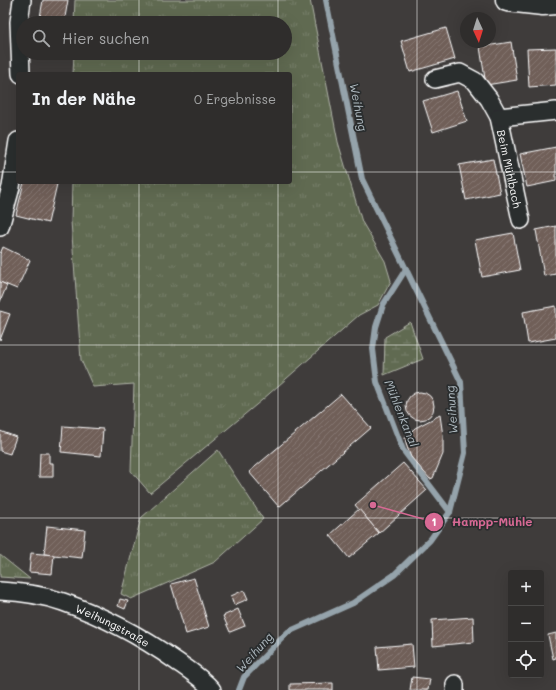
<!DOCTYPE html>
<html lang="de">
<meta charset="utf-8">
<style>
:root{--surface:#2f2d2c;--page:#3b3938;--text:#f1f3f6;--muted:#a7a8a9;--line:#4a4948}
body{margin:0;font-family:Mali,sans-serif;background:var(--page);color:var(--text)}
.controls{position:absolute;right:12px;bottom:12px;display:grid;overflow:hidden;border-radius:4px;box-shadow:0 4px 16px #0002}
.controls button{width:36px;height:36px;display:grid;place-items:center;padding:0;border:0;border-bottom:1px solid var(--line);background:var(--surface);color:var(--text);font:20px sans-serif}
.compass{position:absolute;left:460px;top:12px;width:36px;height:36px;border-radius:50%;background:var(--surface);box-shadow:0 4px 16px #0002;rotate:176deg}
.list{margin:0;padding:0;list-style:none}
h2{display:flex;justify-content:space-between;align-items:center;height:52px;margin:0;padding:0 16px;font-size:17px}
h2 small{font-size:13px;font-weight:400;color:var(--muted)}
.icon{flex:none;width:22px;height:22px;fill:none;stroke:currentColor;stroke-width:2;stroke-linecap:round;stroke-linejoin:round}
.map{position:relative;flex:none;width:556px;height:690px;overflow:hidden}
.search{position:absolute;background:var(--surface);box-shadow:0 4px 16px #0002;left:16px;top:16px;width:276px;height:44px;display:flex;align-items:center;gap:10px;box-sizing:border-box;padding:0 14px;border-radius:22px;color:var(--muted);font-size:15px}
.panel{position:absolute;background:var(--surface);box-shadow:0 4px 16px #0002;left:16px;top:72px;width:276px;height:112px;border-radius:4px}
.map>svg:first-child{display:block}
.grass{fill:url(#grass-tufts);stroke:#b0b4a8}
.wetland{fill:url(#wetland-marsh);stroke:#b0b4a8}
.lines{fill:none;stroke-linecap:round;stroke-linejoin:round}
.stream{stroke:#95a3ab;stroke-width:6}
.building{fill:url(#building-hatch);stroke:#fff}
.minor-casing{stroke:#fff;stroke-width:20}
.secondary-casing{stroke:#fff;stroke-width:25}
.minor{stroke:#2a2d2e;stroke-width:17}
.secondary{stroke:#2a2d2e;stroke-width:22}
.grid{fill:none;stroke:#fff;stroke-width:1;stroke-opacity:0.55}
.labels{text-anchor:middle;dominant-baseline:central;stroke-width:3.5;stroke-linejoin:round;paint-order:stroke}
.street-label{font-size:11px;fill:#fff;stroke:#2a2d2e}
.water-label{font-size:12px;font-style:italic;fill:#afbac0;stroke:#2a2d2e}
.leader{fill:none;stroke:#d76994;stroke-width:1.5}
.callout-dot{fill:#d76994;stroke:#2a2d2e;stroke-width:1.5}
.mark-label{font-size:12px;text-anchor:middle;font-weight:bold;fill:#fff}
.callout-label{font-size:12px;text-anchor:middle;font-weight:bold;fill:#d76994;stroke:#2a2d2e;stroke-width:3.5;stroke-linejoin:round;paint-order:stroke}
</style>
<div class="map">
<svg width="556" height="690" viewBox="0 0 556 690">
<defs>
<pattern id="grass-tufts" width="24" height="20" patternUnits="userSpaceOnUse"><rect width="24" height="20" fill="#606a51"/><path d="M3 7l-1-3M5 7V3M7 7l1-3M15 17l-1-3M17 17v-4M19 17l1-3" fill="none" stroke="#78806b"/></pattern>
<pattern id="wetland-marsh" width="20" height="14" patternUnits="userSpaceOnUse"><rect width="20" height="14" fill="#606a51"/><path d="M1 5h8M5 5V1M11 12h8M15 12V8" fill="none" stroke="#78806b"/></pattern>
<pattern id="building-hatch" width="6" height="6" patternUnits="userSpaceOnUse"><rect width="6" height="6" fill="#705e59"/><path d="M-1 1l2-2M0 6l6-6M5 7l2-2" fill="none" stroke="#857672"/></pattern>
</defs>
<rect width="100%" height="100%" fill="#3f3c3b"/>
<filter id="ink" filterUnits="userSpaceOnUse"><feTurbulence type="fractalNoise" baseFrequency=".025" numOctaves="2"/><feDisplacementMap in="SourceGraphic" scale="8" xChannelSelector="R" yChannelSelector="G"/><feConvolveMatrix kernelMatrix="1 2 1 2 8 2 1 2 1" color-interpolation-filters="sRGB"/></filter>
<g filter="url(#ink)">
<g class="grass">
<path d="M75,0H310L338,142L362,222L385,261L391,281L378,305L359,315L262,400L150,493L131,471L134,384L93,387L81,360L71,221L72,182H290V74H73L74,53H285V23H74Z"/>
<path d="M218,450L263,519L215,562L131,599L121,594L141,518Z"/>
<path d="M0,555L30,579L0,577Z"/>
</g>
<path class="wetland" d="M410,322L423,359L384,375L385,337Z"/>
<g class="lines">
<g class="stream">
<path d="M406,269L383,305L376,327L373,349L377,382L403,450L450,512"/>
<path d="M239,690L244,677L288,632L353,603L394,575L430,540L450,512L465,453L461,382L362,179L326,0"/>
</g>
</g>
<g class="building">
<path d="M43,0H68L64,23H39Z"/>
<path d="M446,28L455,59L410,72L401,41Z"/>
<path d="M511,42L517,80L486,85L480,47Z"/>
<path d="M556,48V85L529,87L527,49Z"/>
<path d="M457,91L467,121L433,132L423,101Z"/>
<path d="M556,147V181L527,187L520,154Z"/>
<path d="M493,159L500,193L466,200L459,165Z"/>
<path d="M24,182H50L57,184L48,223L16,215Z"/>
<path d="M556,226V274L544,276L536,230Z"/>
<path d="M513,233L520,270L482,277L475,240Z"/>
<path d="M3,247L30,260L17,289L0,282V254Z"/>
<path d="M0,282L7,285L0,302Z"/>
<path d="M556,306V338L528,343L523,312Z"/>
<path d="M0,311L10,314L0,340Z"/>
<circle cx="420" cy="406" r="14"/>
<path d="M341,394L371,428L279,507L249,472Z"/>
<path d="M440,415L443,436V454L433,478L430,479L411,457L407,447L405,438L415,428Z"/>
<path d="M63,426L103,429L101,456L61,452Z"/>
<path d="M0,431L16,437L10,454L0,451Z"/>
<path d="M40,453H49V463H53V477H39Z"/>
<path d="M403,463L427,490L379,533L355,505Z"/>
<path d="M359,509L379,533L349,558L330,535Z"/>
<path d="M47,526L85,530L82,558L44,554Z"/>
<path d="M31,553L54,555L52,574L29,572Z"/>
<path d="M194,578L209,627L186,634L171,584Z"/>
<path d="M244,590L248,599L234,605L231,596Z"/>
<path d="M120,599L128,601L125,609L118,606Z"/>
<path d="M238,609L245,626L230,632L223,616Z"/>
<path d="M473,617L474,642L433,646L432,620Z"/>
<path d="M556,633V658L553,659L548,635Z"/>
<path d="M412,644L414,667L379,670L377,647Z"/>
<path d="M412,677L430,679L428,690H410Z"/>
<path d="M333,683V690H290V684Z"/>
</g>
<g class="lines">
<defs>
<g id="minor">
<path d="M21,74L19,22L22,0"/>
<path id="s1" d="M435,79L460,73L475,81L489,99L499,117L521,220"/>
<path d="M499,117L556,111"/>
<path d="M0,227L11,187L18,141"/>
<path id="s2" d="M0,591C21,592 43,595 63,602C103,616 142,637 176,661C189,670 202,678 212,690"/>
<path d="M455,684V690"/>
</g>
<path id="secondary" d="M507,0L543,4L556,3"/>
</defs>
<use href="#minor" class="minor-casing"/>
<use href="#secondary" class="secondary-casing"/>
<use href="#minor" class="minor"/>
<use href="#secondary" class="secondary"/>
</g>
</g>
<path class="grid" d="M139,0V23M278,0V23M417,0V690M139,53V74M278,53V74M0,172H18M290,172H556M139,182V690M278,182V690M0,345H556M0,518H556"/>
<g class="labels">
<g class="street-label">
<text stroke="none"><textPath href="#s1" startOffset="139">Beim Mühlbach</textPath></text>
<text stroke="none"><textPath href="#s2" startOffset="119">Weihungstraße</textPath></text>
</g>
<g class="water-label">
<text transform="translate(359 107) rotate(79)">Weihung</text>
<text transform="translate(451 410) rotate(-94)">Weihung</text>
<text transform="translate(402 413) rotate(68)">Mühlenkanal</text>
<text transform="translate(254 652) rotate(-48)">Weihung</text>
</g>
</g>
<path class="leader" d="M373 505L434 522"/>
<g class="callout-dot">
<circle cx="373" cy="505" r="4"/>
<circle cx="434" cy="522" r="10"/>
</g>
<g class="mark-label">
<text x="434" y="526">1</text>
</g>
<g class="callout-label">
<text x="492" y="526">Hampp-Mühle</text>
</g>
</svg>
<div class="controls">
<button>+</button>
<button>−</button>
<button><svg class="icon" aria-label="locate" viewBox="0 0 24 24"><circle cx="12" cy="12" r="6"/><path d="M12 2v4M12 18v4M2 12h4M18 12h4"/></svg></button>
</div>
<svg class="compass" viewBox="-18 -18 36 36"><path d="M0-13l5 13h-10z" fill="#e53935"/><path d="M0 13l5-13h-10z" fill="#a7a8a9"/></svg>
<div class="search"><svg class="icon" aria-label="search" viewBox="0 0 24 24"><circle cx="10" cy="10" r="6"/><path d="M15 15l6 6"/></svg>Hier suchen</div>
<section class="panel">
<h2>In der Nähe<small>0 Ergebnisse</small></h2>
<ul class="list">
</ul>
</section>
</div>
